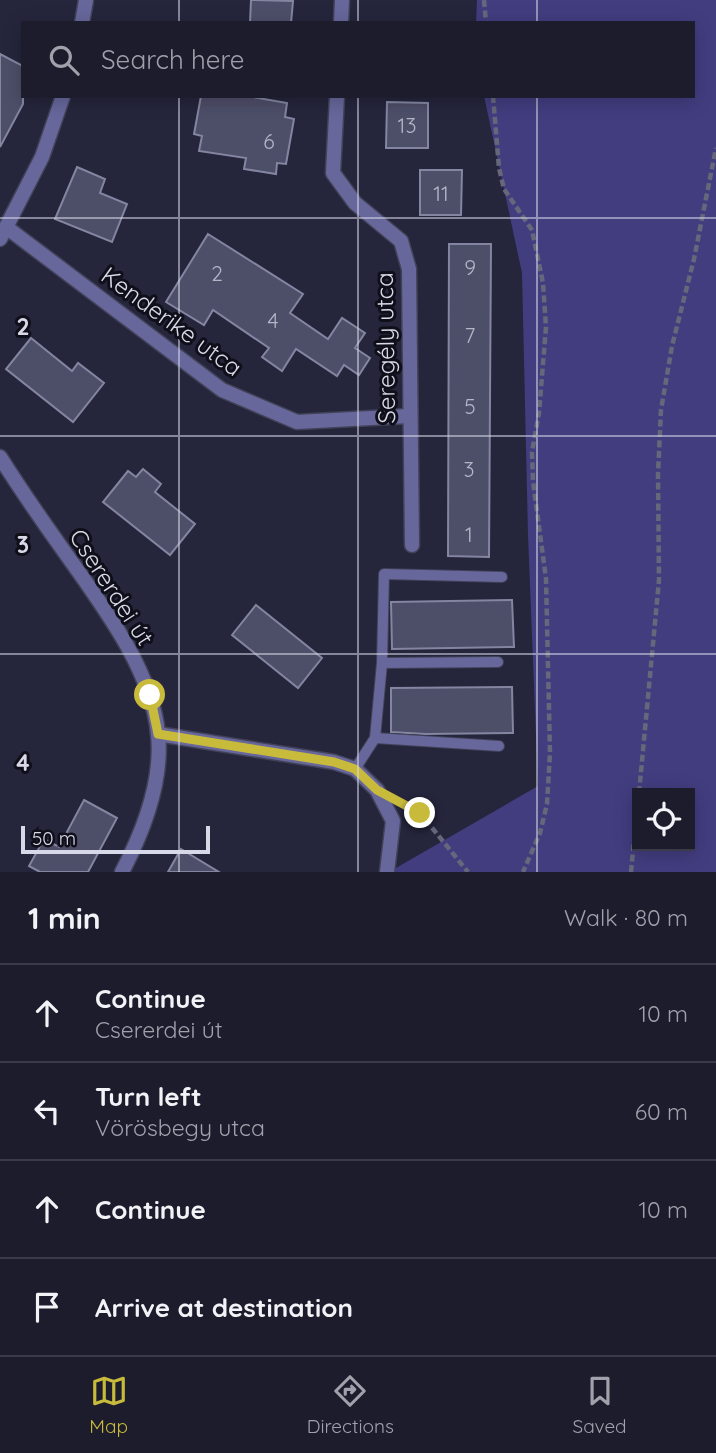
<!DOCTYPE html>
<meta charset="utf-8">
<style>
:root{--surface:#1c1c2d;--page:#252535;--text:#f1f3f6;--muted:#a0a1aa;--line:#3a3a49;--accent:#c8bb3b}
body{margin:0;font-family:Quicksand,sans-serif;background:var(--page);color:var(--text)}
.controls{position:absolute;right:21px;bottom:21px;display:grid;overflow:hidden;border-radius:0px;box-shadow:0 4px 18px #0003}
.controls button{width:63px;height:63px;display:grid;place-items:center;padding:0;border:0;border-bottom:2px solid var(--line);background:var(--surface);color:var(--text);font:35px sans-serif}
.scale{position:absolute;left:21px;bottom:18px;width:189px;box-sizing:border-box;padding-left:7px;border:4px solid #d7d8e8;border-top:0;font-size:19px;line-height:24px;white-space:nowrap;color:#d7d8e8;-webkit-text-stroke:5px #0f0f19;paint-order:stroke}
.stop{position:absolute;width:21px;height:21px;margin:-16px;border:5px solid #c8bb3b;border-radius:50%;background:#fff}
.stop.end{background:#c8bb3b;border-color:#fff;box-shadow:0 2px 7px #0008}
.list{margin:0;padding:0;list-style:none}
h2{display:flex;justify-content:space-between;align-items:center;height:91px;margin:0;padding:0 28px;font-size:30px}
h2 small{font-size:23px;font-weight:400;color:var(--muted)}
.list li{display:grid;grid-template-columns:46px 1fr auto;gap:21px;align-items:center;box-sizing:border-box;height:98px;padding:0 28px;border-top:2px solid var(--line)}
.list b{display:block;font-size:26px;white-space:nowrap}
.list p{margin:0;font-size:23px;white-space:nowrap;color:var(--muted)}
.list em{font-size:23px;font-style:normal;color:var(--muted)}
.icon{flex:none;width:38px;height:38px;fill:none;stroke:currentColor;stroke-width:2;stroke-linecap:round;stroke-linejoin:round}
.map{position:relative;flex:none;width:716px;height:872px;overflow:hidden}
.search{position:absolute;background:var(--surface);box-shadow:0 4px 18px #0003;left:21px;right:21px;top:21px;height:77px;display:flex;align-items:center;gap:18px;box-sizing:border-box;padding:0 24px;border-radius:0px;color:var(--muted);font-size:26px}
.sheet{height:483px;background:var(--surface)}
nav{display:flex;justify-content:space-around;align-items:center;box-sizing:border-box;height:98px;border-top:2px solid var(--line);background:var(--surface);font-size:19px;color:var(--muted)}
nav a{display:grid;justify-items:center;gap:4px}
nav .on{color:var(--accent)}
.map>svg:first-child{display:block}
.green{fill:#423d7f;fill-rule:evenodd}
.building{fill:#4d4e68;stroke:#8485a1;stroke-width:2}
.lines{fill:none;stroke-linecap:round;stroke-linejoin:round}
.service-casing{stroke:#414258;stroke-width:12}
.minor-casing{stroke:#414258;stroke-width:17}
.path{stroke:#67677c;stroke-width:4.5;stroke-dasharray:7 3.5;stroke-linecap:butt}
.service{stroke:#67679c;stroke-width:10}
.minor{stroke:#67679c;stroke-width:14}
.route{stroke:#c8bb3b;stroke-width:9}
.grid{fill:none;stroke:#d7d8e8;stroke-width:2;stroke-opacity:0.55}
.labels{text-anchor:middle;dominant-baseline:central;stroke-width:6;stroke-linejoin:round;paint-order:stroke}
.number-label{font-size:21px;fill:#b4b6c8}
.street-label{font-size:24px;fill:#d7d8e8;stroke:#0f0f19}
.grid-label{font-size:23px;text-anchor:middle;font-weight:bold;fill:#d7d8e8;stroke:#0f0f19;stroke-width:6;stroke-linejoin:round;paint-order:stroke}
</style>
<div class="map">
<svg width="716" height="872" viewBox="0 0 716 872">
<rect width="100%" height="100%" fill="#25253c"/>
<path class="green" d="M477,0H716V872H389L538,786L528,535L522,273L484,96H693V23H476ZM637,793H690V846H637Z"/>
<g class="building">
<path d="M251,0L293,1L291,23H250Z"/>
<path d="M0,54L23,66V104L0,147Z"/>
<path d="M201,96H247L287,103L285,117L294,119L286,164L277,163L276,174L244,169L246,158L199,151L202,136L194,134Z"/>
<path d="M387,102L428,103V148H386Z"/>
<path d="M77,167L105,179L100,193L127,204L112,242L55,219Z"/>
<path d="M420,170H462L461,215H420Z"/>
<path d="M208,234L303,294L290,313L328,339L342,318L365,333L355,348L370,358L359,375L344,365L337,376L296,349L282,371L262,357L269,348L213,310L204,325L166,302Z"/>
<path d="M449,244H491L489,557L448,556Z"/>
<path d="M31,338L72,371L78,363L104,383L73,422L6,369Z"/>
<path d="M143,469L161,484L155,492L195,524L170,555L103,502L128,471L136,477Z"/>
<path d="M512,600L514,647L392,649L391,602Z"/>
<path d="M256,605L322,658L298,688L232,635Z"/>
<path d="M512,687L513,733L426,734L391,732V688Z"/>
<path d="M84,800L117,818L88,872H40L29,866L44,839L59,847Z"/>
<path d="M181,849L219,872H168Z"/>
</g>
<g class="lines">
<defs>
<g id="service">
<path d="M382,663L498,662"/>
<path d="M375,738L499,746"/>
<path d="M355,769L375,738L382,663L384,574L502,577"/>
</g>
<g id="minor">
<path d="M82,23L86,0"/>
<path d="M341,23L342,0"/>
<path d="M337,96L333,173L355,203L401,241L409,269L412,545"/>
<path d="M6,227L222,390L297,422L409,416"/>
<path d="M0,239L42,157L63,96"/>
<path d="M0,457C21,490 43,522 66,554C102,605 152,670 158,734C163,781 143,832 122,872"/>
<path d="M158,734L334,762L355,769L377,790L393,821L387,872"/>
</g>
</defs>
<use href="#service" class="service-casing"/>
<use href="#minor" class="minor-casing"/>
<g class="path">
<path d="M484,0L486,23"/>
<path d="M493,96L499,168L504,189L532,230L543,283L546,327L539,413L532,452L533,481L546,579L550,753L547,804L540,833L523,872"/>
<path d="M639,793L659,580L658,474L661,410L672,346L694,259L716,148"/>
<path d="M409,807L420,813L468,872"/>
<path d="M631,872L637,809"/>
</g>
<use href="#service" class="service"/>
<use href="#minor" class="minor"/>
</g>
<g class="lines">
<path class="route" d="M150,695L158,734L334,762L355,769L377,790L420,813"/>
</g>
<path class="grid" d="M179,0V23M358,0V23M537,0V23M179,96V872M358,96V872M537,96V872M0,218H716M0,436H716M0,654H716"/>
<g class="labels">
<g class="number-label">
<text x="407" y="125">13</text>
<text x="269" y="141">6</text>
<text x="441" y="193">11</text>
<text x="470" y="267">9</text>
<text x="217" y="273">2</text>
<text x="273" y="320">4</text>
<text x="470" y="335">7</text>
<text x="470" y="406">5</text>
<text x="469" y="469">3</text>
<text x="469" y="534">1</text>
</g>
<g class="street-label">
<text transform="translate(172 321) rotate(36)">Kenderike utca</text>
<text transform="translate(385 348) rotate(-91)">Seregély utca</text>
<text transform="translate(112 587) rotate(57)">Csererdei út</text>
</g>
</g>
<g class="grid-label">
<text x="23" y="335">2</text>
<text x="23" y="553">3</text>
<text x="23" y="771">4</text>
</g>
</svg>
<div class="controls">
<button><svg class="icon" aria-label="locate" viewBox="0 0 24 24"><circle cx="12" cy="12" r="6"/><path d="M12 2v4M12 18v4M2 12h4M18 12h4"/></svg></button>
</div>
<div class="scale">50 m</div>
<div class="stop" style="left:150px;top:695px"></div>
<div class="stop end" style="left:420px;top:813px"></div>
<div class="search"><svg class="icon" aria-label="search" viewBox="0 0 24 24"><circle cx="10" cy="10" r="6"/><path d="M15 15l6 6"/></svg>Search here</div>
</div>
<section class="sheet">
<h2>1 min<small>Walk · 80 m</small></h2>
<ul class="list">
<li><svg class="icon" aria-label="ahead" viewBox="0 0 24 24"><path d="M12 20V5M6 11l6-6 6 6"/></svg><div><b>Continue</b><p>Csererdei út</p></div><em>10 m</em></li>
<li><svg class="icon" aria-label="left" viewBox="0 0 24 24"><path d="M17 20v-9H6M10 6l-5 5 5 5"/></svg><div><b>Turn left</b><p>Vörösbegy utca</p></div><em>60 m</em></li>
<li><svg class="icon" aria-label="ahead" viewBox="0 0 24 24"><path d="M12 20V5M6 11l6-6 6 6"/></svg><div><b>Continue</b></div><em>10 m</em></li>
<li><svg class="icon" aria-label="arrive" viewBox="0 0 24 24"><path d="M6 21V4h12l-3 4 3 4H6"/></svg><div><b>Arrive at destination</b></div></li>
</ul>
</section>
<nav>
<a class="on"><svg class="icon" aria-label="map" viewBox="0 0 24 24"><path d="M3 6l6-2 6 2 6-2v14l-6 2-6-2-6 2zM9 4v14M15 6v14"/></svg>Map</a>
<a><svg class="icon" aria-label="directions" viewBox="0 0 24 24"><path d="M12 3l9 9-9 9-9-9zM9 14v-3h6M13 9l2 2-2 2"/></svg>Directions</a>
<a><svg class="icon" aria-label="saved" viewBox="0 0 24 24"><path d="M7 4h10v16l-5-4-5 4z"/></svg>Saved</a>
</nav>
